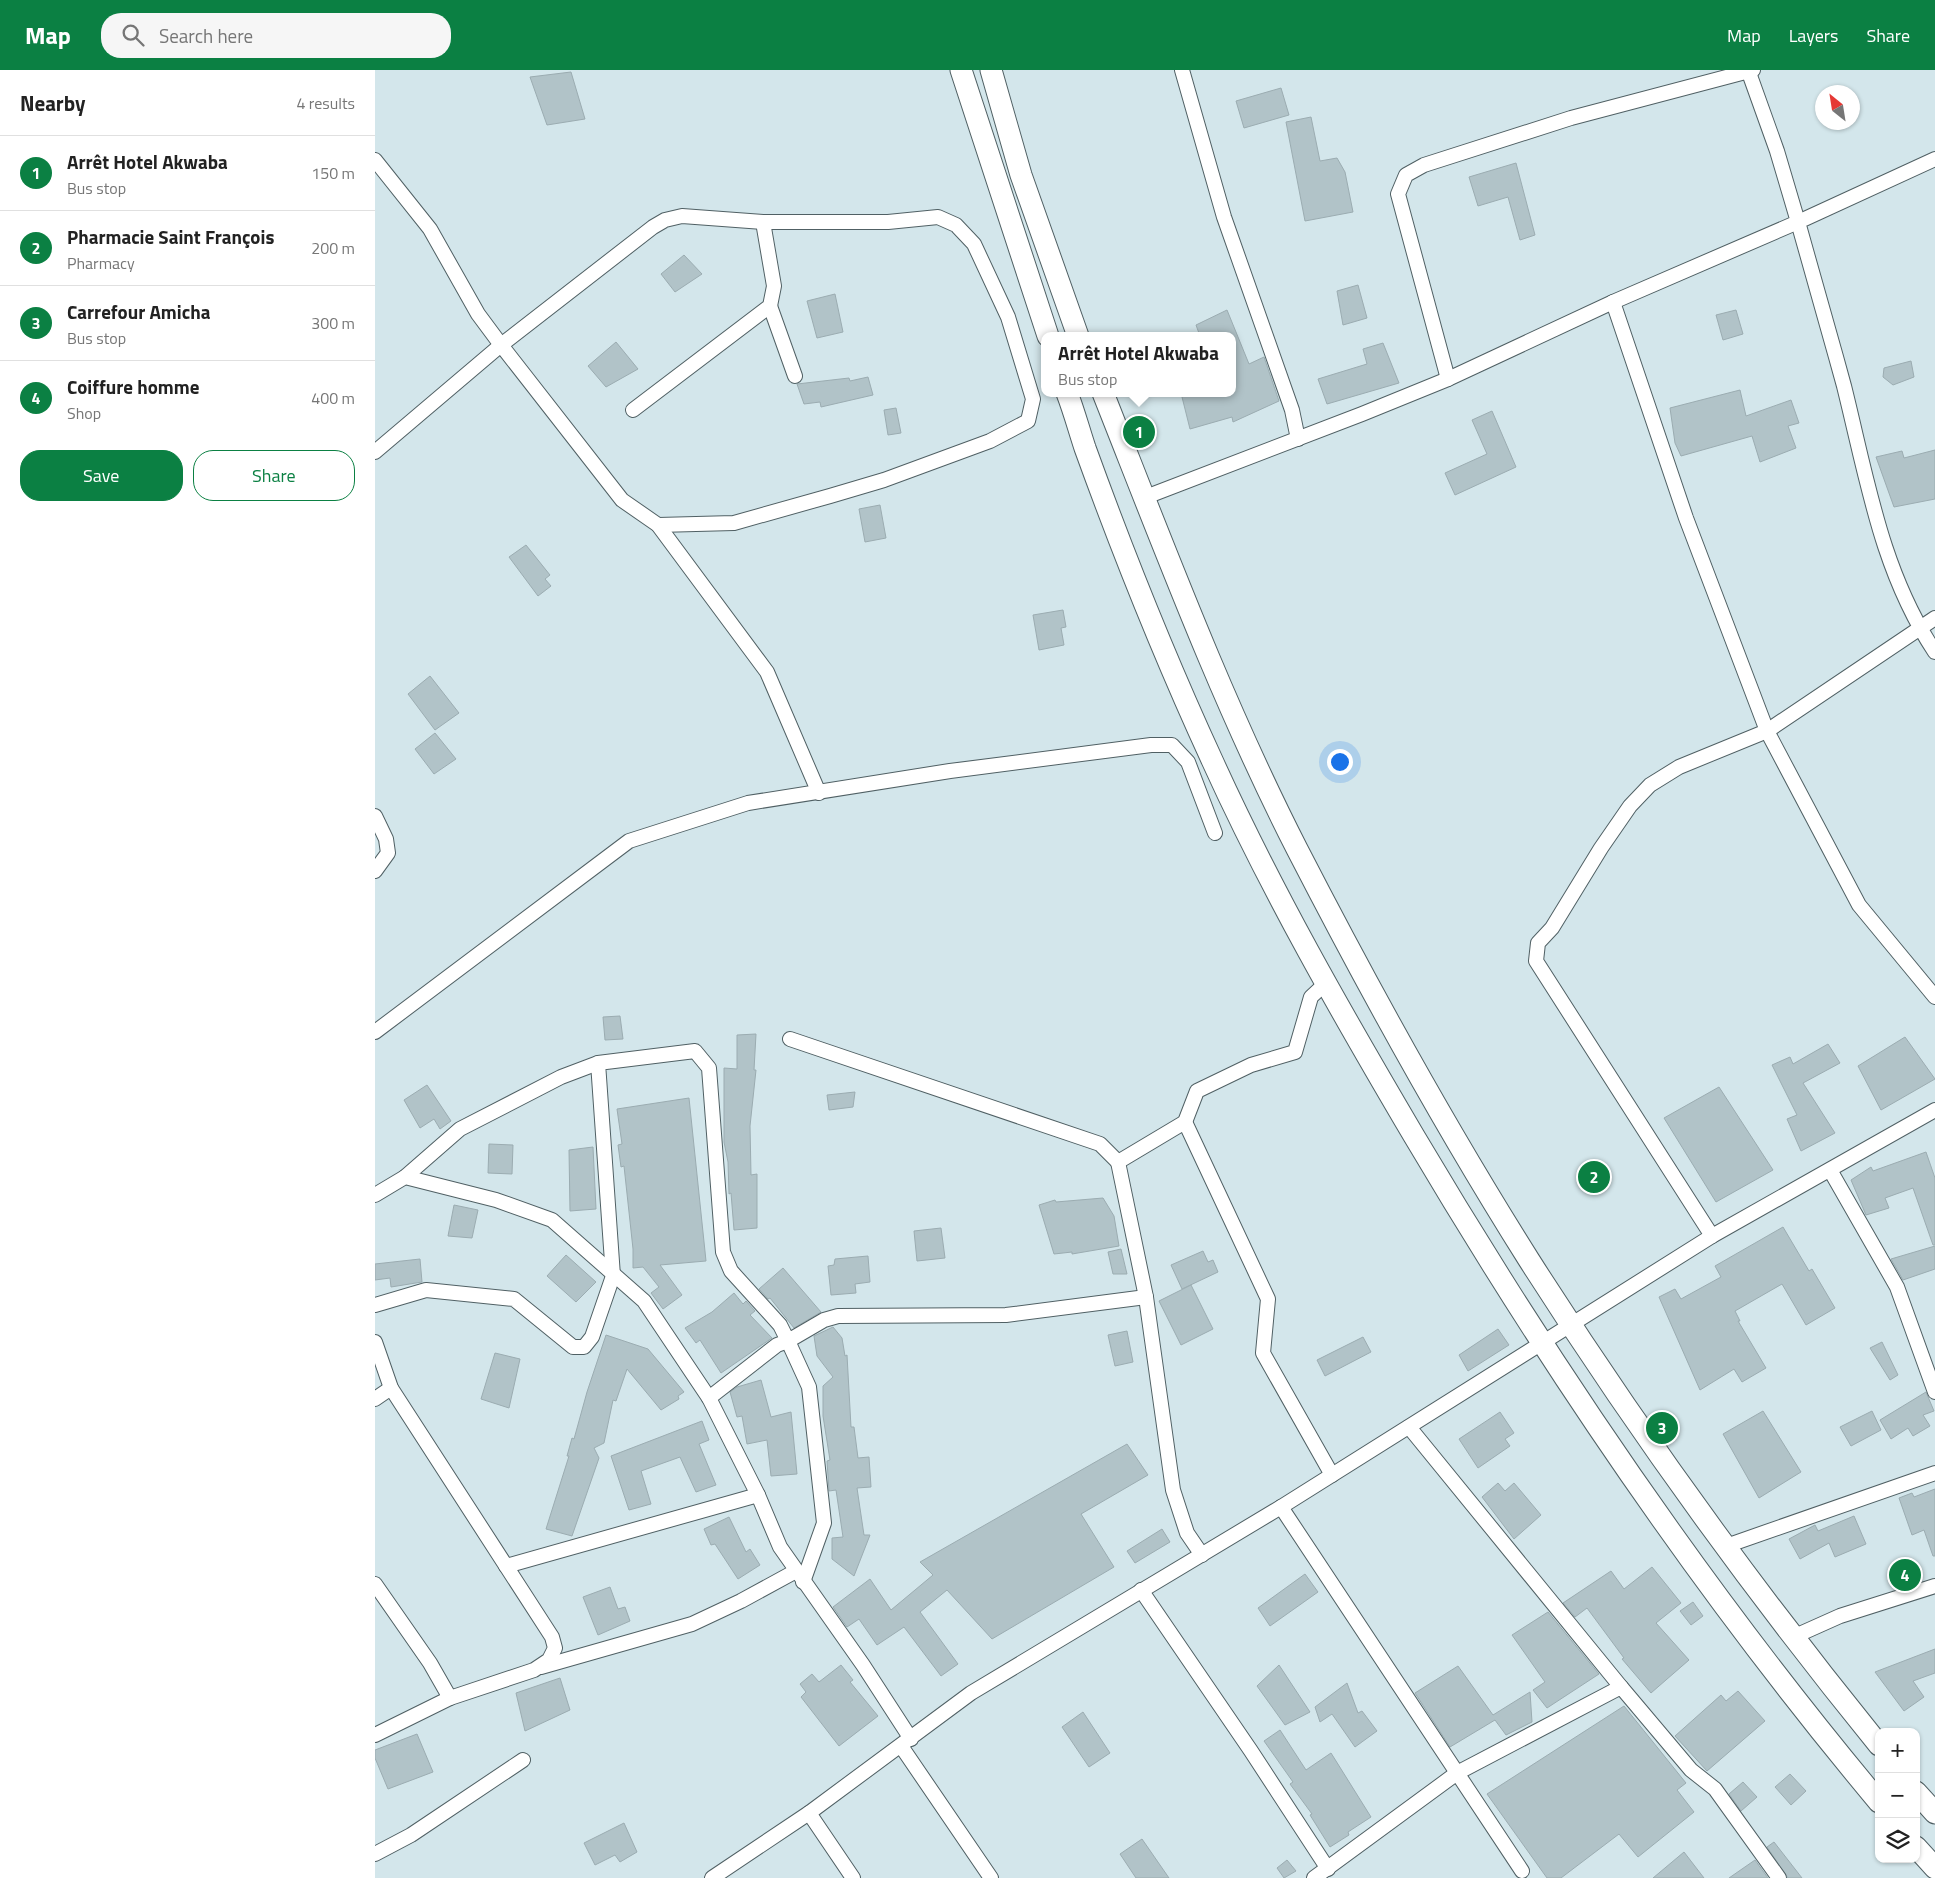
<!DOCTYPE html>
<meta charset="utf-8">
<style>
:root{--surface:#fff;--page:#f6f6f6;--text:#222;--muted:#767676;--line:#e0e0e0;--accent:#0b8043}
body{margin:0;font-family:"Titillium Web",sans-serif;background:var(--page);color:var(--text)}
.controls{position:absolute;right:15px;bottom:15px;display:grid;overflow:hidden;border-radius:10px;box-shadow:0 1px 4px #0004}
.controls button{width:45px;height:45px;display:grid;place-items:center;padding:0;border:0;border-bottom:1px solid var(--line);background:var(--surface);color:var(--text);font:25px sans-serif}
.compass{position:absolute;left:1440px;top:15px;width:45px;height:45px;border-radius:50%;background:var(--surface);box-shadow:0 1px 4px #0004;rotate:330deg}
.you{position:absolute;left:964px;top:691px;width:18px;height:18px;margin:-12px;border:4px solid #fff;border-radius:50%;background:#1a73e8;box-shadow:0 0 0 8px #1a73e833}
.badge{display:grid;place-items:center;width:32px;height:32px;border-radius:50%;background:var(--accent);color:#fff;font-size:16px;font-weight:700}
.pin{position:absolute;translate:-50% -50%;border:2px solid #fff;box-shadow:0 1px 5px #0006}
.popup{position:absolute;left:666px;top:262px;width:195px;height:65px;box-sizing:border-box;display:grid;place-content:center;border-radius:10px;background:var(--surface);filter:drop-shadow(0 1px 4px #0005);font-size:16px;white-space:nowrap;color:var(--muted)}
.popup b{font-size:19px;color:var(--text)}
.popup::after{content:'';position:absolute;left:50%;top:100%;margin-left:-10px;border:10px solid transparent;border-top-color:var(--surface)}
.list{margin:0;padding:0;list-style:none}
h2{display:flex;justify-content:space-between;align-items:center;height:65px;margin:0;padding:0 20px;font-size:21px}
h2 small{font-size:16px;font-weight:400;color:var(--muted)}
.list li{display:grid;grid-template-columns:32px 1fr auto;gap:15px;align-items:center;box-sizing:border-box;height:75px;padding:0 20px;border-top:1px solid var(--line)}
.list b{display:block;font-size:19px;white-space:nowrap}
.list p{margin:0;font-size:16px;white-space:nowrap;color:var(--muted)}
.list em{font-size:16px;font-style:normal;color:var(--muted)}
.actions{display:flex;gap:10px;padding:15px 20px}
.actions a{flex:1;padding:11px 0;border:1px solid var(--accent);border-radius:20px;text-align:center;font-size:18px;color:var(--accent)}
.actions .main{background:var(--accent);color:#fff}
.icon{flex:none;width:28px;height:28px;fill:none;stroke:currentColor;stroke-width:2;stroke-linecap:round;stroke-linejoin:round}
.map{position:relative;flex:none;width:1560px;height:1808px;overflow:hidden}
header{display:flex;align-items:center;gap:30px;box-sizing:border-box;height:70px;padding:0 25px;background:var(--accent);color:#fff}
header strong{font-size:24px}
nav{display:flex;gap:28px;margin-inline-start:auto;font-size:18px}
.search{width:350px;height:45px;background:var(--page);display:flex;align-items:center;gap:12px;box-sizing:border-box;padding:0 18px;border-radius:20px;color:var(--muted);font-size:19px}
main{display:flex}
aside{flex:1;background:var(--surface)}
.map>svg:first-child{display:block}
.building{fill:#b1c3c8;stroke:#9bacb1}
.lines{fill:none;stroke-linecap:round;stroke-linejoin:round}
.street-casing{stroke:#506064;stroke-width:16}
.primary-casing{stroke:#506064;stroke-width:23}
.street{stroke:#fff;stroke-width:14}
.primary{stroke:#fff;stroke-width:21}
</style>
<header>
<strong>Map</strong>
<div class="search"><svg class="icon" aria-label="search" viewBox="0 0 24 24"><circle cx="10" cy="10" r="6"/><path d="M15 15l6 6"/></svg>Search here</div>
<nav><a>Map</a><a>Layers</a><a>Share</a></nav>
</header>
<main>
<aside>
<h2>Nearby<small>4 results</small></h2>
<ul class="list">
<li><span class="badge">1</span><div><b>Arrêt Hotel Akwaba</b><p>Bus stop</p></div><em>150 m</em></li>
<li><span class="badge">2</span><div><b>Pharmacie Saint François</b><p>Pharmacy</p></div><em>200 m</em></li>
<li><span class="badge">3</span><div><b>Carrefour Amicha</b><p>Bus stop</p></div><em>300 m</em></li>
<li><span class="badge">4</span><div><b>Coiffure homme</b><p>Shop</p></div><em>400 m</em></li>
</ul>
<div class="actions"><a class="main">Save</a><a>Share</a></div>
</aside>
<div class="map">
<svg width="1560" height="1808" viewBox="0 0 1560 1808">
<rect width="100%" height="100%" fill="#d3e6eb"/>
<g class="building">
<path d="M196,2L210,49L172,55L155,7Z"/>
<path d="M906,18L914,45L869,58L861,31Z"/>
<path d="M936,47L945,91L962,88L970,102L978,142L930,151L911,52Z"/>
<path d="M1141,93L1160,165L1145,170L1133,127L1103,136L1094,107Z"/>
<path d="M309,185L327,204L300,222L286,204Z"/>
<path d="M983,215L992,248L968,255L962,221Z"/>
<path d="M460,224L468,262L442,268L432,231Z"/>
<path d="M852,240L874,294L889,287L904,331L858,352L857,347L815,359L806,323H858V266H825L821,255Z"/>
<path d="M1361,240L1368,264L1348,270L1341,245Z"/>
<path d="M241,272L263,299L231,317L213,296Z"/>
<path d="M1008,273L1024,313L952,334L943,309L992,294L988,279Z"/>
<path d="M1536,291L1539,307L1518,315L1508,307L1509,298Z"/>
<path d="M493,307L498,325L446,337L445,332L429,334L422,314L474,308L475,311Z"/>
<path d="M1365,320L1371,346L1416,330L1424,353L1413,356L1421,378L1385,392L1377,366L1306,386L1300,373L1295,338Z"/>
<path d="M521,338L526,363L513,365L509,340Z"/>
<path d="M1117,341L1141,397L1080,425L1070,403L1112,384L1097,350Z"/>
<path d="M1560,380V429L1519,437L1501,387L1527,381L1529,388Z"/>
<path d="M505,435L511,468L490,472L484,439Z"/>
<path d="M151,475L175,505L170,509L176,516L163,526L134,487Z"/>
<path d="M688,540L691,557L686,558L689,575L664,580L658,545Z"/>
<path d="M55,606L84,643L60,660L33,624Z"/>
<path d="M60,663L81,689L59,704L40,679Z"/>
<path d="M245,946L248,969L230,970L228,947Z"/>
<path d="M381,964L379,1000H381L375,1056L376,1105L382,1104V1158L359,1160L356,1123L354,1124L353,1092L349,1072V998L362,999V965Z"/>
<path d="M1530,967L1560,1009L1506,1040L1483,996Z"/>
<path d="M1453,974L1465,993L1428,1013L1460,1063L1426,1081L1412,1049L1422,1045L1397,995L1415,987L1418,994Z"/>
<path d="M52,1015L76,1051L65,1059L59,1049L45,1058L29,1030Z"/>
<path d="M1344,1017L1398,1100L1341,1132L1289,1048Z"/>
<path d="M480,1022L478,1037L454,1040L452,1025Z"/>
<path d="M314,1028L331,1191L285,1195L307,1225L288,1239L276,1223L284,1217L268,1197L258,1198V1179L249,1096L246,1097L243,1075L247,1074L242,1039Z"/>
<path d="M114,1074L138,1075L137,1104L113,1103Z"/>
<path d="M218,1077L221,1139L195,1141L194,1080Z"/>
<path d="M1551,1082L1560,1108V1175H1558L1538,1118L1510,1128L1514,1138L1491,1145L1476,1110L1496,1097L1498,1101Z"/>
<path d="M728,1128L739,1146L744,1176L697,1184V1182L679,1184L664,1135L680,1130L681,1132Z"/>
<path d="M79,1135L103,1140L97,1168L73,1166Z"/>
<path d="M1408,1157L1434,1201L1437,1199L1460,1238L1431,1255L1407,1214L1360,1241L1365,1251H1363L1391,1298L1367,1312L1359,1299L1325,1320L1284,1227L1300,1219L1306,1229L1346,1207L1340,1196Z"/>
<path d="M566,1158L570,1188L542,1191L539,1161Z"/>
<path d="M1560,1176V1199L1528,1210L1516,1189Z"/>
<path d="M746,1179L752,1204H738L733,1182Z"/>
<path d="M828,1181L833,1192L838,1190L843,1202L807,1219L796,1195Z"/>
<path d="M191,1185L221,1212L201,1232L172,1206Z"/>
<path d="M493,1186L495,1212L480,1214L481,1223L456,1225L453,1196L459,1195L460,1189Z"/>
<path d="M45,1189L47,1212L16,1217L15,1208L0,1210V1194Z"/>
<path d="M408,1198L446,1242L419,1258L395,1228L393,1229L384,1219Z"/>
<path d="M816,1215L838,1259L806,1275L784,1231Z"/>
<path d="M359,1223L368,1234L371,1231L380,1241L375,1245L397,1268L346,1303L325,1270L321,1273L310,1258L337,1242Z"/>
<path d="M458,1257L467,1268L470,1286L472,1285L476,1357H479L483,1388L494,1387L496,1417L482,1418L489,1465H495L479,1506L457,1489V1468L468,1467L461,1420L454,1421L452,1391L455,1390L448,1346V1316L458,1307L442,1286L439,1266Z"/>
<path d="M1123,1259L1134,1275L1093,1301L1084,1285Z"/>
<path d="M752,1261L758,1292L740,1296L733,1265Z"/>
<path d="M231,1265L273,1279L309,1322L303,1326L304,1329L286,1340L252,1299L241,1331L238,1330L229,1373L219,1378L224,1388L197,1466L171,1459L194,1386H192L197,1368L199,1369L212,1322Z"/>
<path d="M988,1267L996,1282L950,1306L942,1290Z"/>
<path d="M1507,1272L1523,1305L1515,1310L1495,1278Z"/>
<path d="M120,1283L145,1289L134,1338L106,1329Z"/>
<path d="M386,1310L396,1347L416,1342L422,1404L396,1406L392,1370L372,1374L367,1346L362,1347L355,1322L362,1317Z"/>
<path d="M1551,1322L1559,1341L1548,1345L1555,1356L1538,1366L1533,1358L1516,1369L1505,1350Z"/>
<path d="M1388,1341L1426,1402L1384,1428L1348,1364Z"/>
<path d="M1497,1341L1506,1360L1476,1376L1465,1357Z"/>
<path d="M1125,1342L1139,1363L1130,1369L1135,1376L1103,1398L1084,1369Z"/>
<path d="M327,1351L334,1370L324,1374L341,1415L321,1422L305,1387L266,1401L276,1434L254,1440L236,1386Z"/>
<path d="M752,1374L773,1405L706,1444L739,1497L617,1569L572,1520L545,1542L583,1594L566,1606L529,1557L502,1575L484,1549L472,1557L458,1537L495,1509L516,1540L558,1505L545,1492Z"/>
<path d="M1123,1413L1130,1421L1139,1413L1166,1445L1139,1469L1107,1427Z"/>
<path d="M1560,1419V1486H1558L1549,1460L1537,1465L1524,1428L1537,1423L1539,1427Z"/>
<path d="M1479,1446L1491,1474L1460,1487L1454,1473L1425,1489L1414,1469L1440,1455L1443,1461Z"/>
<path d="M354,1447L371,1482L375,1479L385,1495L363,1509L340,1474L336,1475L329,1459Z"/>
<path d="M787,1459L795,1472L760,1493L752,1481Z"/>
<path d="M1277,1497L1306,1533L1281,1553L1314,1590L1276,1623L1247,1589L1249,1588L1212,1538L1200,1547L1188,1533L1236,1501L1249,1519Z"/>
<path d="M930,1504L943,1522L895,1556L883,1538Z"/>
<path d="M235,1517L243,1539L250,1537L255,1551L223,1565L208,1527Z"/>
<path d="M1318,1532L1328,1546L1316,1555L1305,1541Z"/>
<path d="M1173,1542L1224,1604L1172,1638L1158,1620L1170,1612L1137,1565Z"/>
<path d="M1560,1579V1603L1538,1611L1549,1627L1529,1641L1500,1602Z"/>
<path d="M466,1595L478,1610L475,1612L503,1646L464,1676L426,1627L431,1622L425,1614L437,1604L444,1612Z"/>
<path d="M904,1595L935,1642L910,1655L882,1616Z"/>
<path d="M1083,1596L1118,1645L1155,1622L1157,1652L1131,1665L1120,1650L1075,1677L1040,1623Z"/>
<path d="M185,1608L195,1640L150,1661L141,1623Z"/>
<path d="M972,1613L983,1643L987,1641L1002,1661L980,1677L957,1644L945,1652L940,1637Z"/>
<path d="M1363,1621L1390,1651L1332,1701L1300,1666L1346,1625L1351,1631Z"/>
<path d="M1249,1636L1311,1713L1302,1720L1319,1742L1263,1787L1244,1764L1186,1808H1172L1112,1724Z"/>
<path d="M708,1642L735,1683L714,1697L687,1657Z"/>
<path d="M905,1660L931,1700L956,1683L996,1747L973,1762L974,1765L955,1777L935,1745L937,1744L915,1714L918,1712L889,1671Z"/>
<path d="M42,1664L58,1702L13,1719L0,1688V1680Z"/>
<path d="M1415,1704L1431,1721L1416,1735L1400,1717Z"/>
<path d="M1368,1712L1382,1727L1366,1741L1354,1724Z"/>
<path d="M249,1753L262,1782L245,1792L240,1785L220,1795L209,1773Z"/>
<path d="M767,1769L794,1808H761L745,1784Z"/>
<path d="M1399,1772L1427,1808H1413L1392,1777Z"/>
<path d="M1309,1782L1329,1808H1278Z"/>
<path d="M912,1790L921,1801L909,1808L902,1798Z"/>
<path d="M1380,1790L1393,1808H1354Z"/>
</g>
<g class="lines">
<defs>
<g id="street">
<path d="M807,0L849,147L917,340L923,369"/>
<path d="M1560,89L1423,152C1438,206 1454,261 1469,316C1492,408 1506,501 1560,582"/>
<path d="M0,90L55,159L103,244L126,275L247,430L283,455L392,602L444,723"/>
<path d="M1238,232L1311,448L1392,661L1484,835L1560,927"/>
<path d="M395,236L420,306"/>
<path d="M1073,309L1023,124L1031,105L1049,95L1196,48L1378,0"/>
<path d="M258,340L395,236L399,216L388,152"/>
<path d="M0,382L126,275L278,157L290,150L307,146L388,152H513L563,147L581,155L599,174L633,247L658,329L653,351L615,371L509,410L455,426L359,453L283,455"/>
<path d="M768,428L987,344L1073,309L1238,232L1423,152L1402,81L1373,0"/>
<path d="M0,746L11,769L13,783L0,801"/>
<path d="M0,962L254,771L373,733L575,701L776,675H797L813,692L840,763"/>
<path d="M415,969L725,1074L743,1092"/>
<path d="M810,1052L893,1229L888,1283L957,1405"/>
<path d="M1455,1100L1522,1217L1560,1322"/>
<path d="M30,1107L85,1059L186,1007L223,993"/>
<path d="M0,1125L30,1107L121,1130L177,1150L269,1231L334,1328L383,1425L405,1477L488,1595L536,1669"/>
<path d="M1337,1166L1161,891L1163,873L1177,858L1226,778L1255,736L1275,715L1304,697L1392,661L1560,548"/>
<path d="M0,1235L51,1220L139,1229L198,1277H209L217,1267L238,1206L223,993L320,981L334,998L348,1182L356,1201L405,1255L413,1271L449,1250L463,1246L631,1245L771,1227"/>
<path d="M0,1272L16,1318L177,1567L180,1578L174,1590L159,1600L75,1628L0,1665"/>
<path d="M334,1328L402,1275L413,1271L434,1317L449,1453L428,1512"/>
<path d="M0,1329L16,1318"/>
<path d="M1034,1357L1246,1617"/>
<path d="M906,1437L1147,1801"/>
<path d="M1351,1476L1560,1403"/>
<path d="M827,1485L812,1463L798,1420L771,1227L743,1092L810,1052L822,1021L876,995L920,982L936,927L951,913"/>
<path d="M131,1496L383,1425"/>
<path d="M0,1514L55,1593L75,1628"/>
<path d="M766,1520L876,1681L953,1799"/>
<path d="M1418,1567L1465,1546L1560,1516"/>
<path d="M166,1597L317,1554L366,1531L421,1501"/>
<path d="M526,1676L616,1808"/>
<path d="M434,1743L478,1808"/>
<path d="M0,1784L36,1765L148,1690"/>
<path d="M337,1808L434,1743L596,1623L906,1437L1337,1166L1560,1040"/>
<path d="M939,1808L1082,1703L1246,1617L1316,1700L1340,1719L1404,1808"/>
</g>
<g id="primary">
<path d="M586,0L673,266"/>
<path d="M616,0L646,105L703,266"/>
<path d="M692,323C699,341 704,360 710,378C748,483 790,588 837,690C896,820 967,944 1039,1066C1177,1299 1330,1524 1504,1732"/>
<path d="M728,323C789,477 847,632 922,779C994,919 1070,1057 1154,1190C1261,1358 1379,1521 1504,1675"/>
<path d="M1541,1722L1560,1743"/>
<path d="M1541,1777L1560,1798"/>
</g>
</defs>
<use href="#street" class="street-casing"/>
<use href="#primary" class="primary-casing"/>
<use href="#street" class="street"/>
<use href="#primary" class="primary"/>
</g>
</svg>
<div class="controls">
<button>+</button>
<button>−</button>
<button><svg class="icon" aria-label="layers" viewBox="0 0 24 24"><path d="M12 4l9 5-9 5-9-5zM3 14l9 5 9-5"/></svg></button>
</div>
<svg class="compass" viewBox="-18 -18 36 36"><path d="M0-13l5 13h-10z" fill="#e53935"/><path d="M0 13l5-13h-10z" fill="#767676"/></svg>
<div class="you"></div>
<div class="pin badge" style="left:764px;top:362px">1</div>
<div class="popup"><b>Arrêt Hotel Akwaba</b>Bus stop</div>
<div class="pin badge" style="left:1219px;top:1107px">2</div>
<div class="pin badge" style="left:1287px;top:1358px">3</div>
<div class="pin badge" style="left:1530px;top:1505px">4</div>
</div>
</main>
